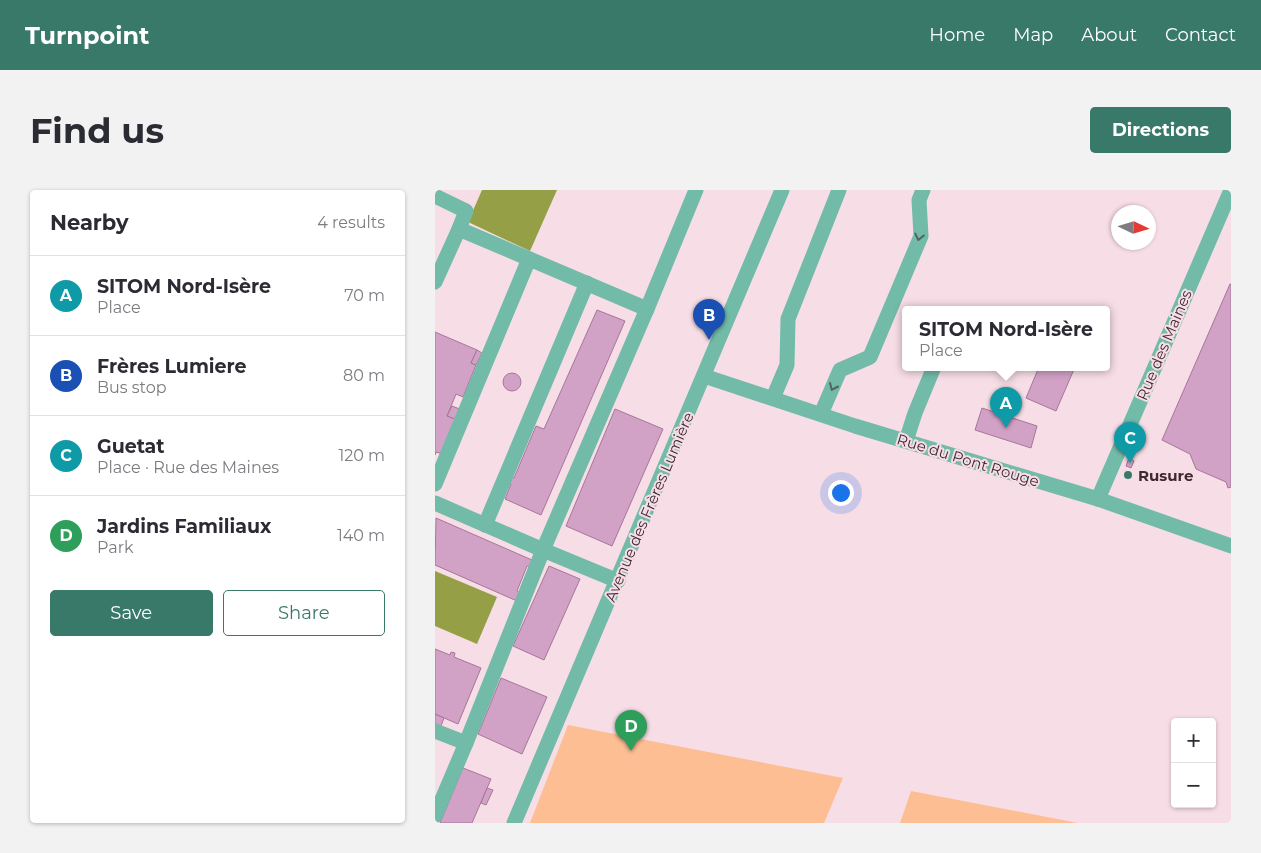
<!DOCTYPE html>
<meta charset="utf-8">
<style>
:root{--surface:#fff;--page:#f2f2f3;--text:#2b2b33;--muted:#7c7c81;--line:#e1e1e2;--accent:#387969}
body{margin:0;font-family:Montserrat,sans-serif;background:var(--page);color:var(--text)}
.controls{position:absolute;right:15px;bottom:15px;display:grid;overflow:hidden;border-radius:5px;box-shadow:0 1px 4px #0004}
.controls button{width:45px;height:45px;display:grid;place-items:center;padding:0;border:0;border-bottom:1px solid var(--line);background:var(--surface);color:var(--text);font:25px sans-serif}
.compass{position:absolute;left:676px;top:15px;width:45px;height:45px;border-radius:50%;background:var(--surface);box-shadow:0 1px 4px #0004;rotate:94deg}
.you{position:absolute;left:405px;top:302px;width:18px;height:18px;margin:-12px;border:4px solid #fff;border-radius:50%;background:#1a73e8;box-shadow:0 0 0 8px #1a73e833}
.badge{display:grid;place-items:center;width:32px;height:32px;border-radius:50%;background:var(--accent);color:#fff;font-size:16px;font-weight:700}
.pin{position:absolute;translate:-50% -41px;filter:drop-shadow(0 1px 2px #0008)}
.pin::after{content:'';position:absolute;top:26px;width:18px;height:15px;background:inherit;clip-path:polygon(0 0,100% 0,50% 100%)}
.popup{position:absolute;left:467px;top:116px;width:208px;height:65px;box-sizing:border-box;display:grid;place-content:center;border-radius:5px;background:var(--surface);filter:drop-shadow(0 1px 4px #0005);font-size:16px;white-space:nowrap;color:var(--muted)}
.popup b{font-size:19px;color:var(--text)}
.popup::after{content:'';position:absolute;left:50%;top:100%;margin-left:-10px;border:10px solid transparent;border-top-color:var(--surface)}
.list{margin:0;padding:0;list-style:none}
h2{display:flex;justify-content:space-between;align-items:center;height:65px;margin:0;padding:0 20px;font-size:21px}
h2 small{font-size:16px;font-weight:400;color:var(--muted)}
.list li{display:grid;grid-template-columns:32px 1fr auto;gap:15px;align-items:center;box-sizing:border-box;height:80px;padding:0 20px;border-top:1px solid var(--line)}
.list b{display:block;font-size:19px;white-space:nowrap}
.list p{margin:0;font-size:16px;white-space:nowrap;color:var(--muted)}
.list em{font-size:16px;font-style:normal;color:var(--muted)}
.actions{display:flex;gap:10px;padding:15px 20px}
.actions a{flex:1;padding:11px 0;border:1px solid var(--accent);border-radius:5px;text-align:center;font-size:18px;color:var(--accent)}
.actions .main{background:var(--accent);color:#fff}
.map{position:relative;flex:none;width:796px;height:633px;overflow:hidden;border-radius:5px}
header{display:flex;align-items:center;gap:30px;box-sizing:border-box;height:70px;padding:0 25px;background:var(--accent);color:#fff}
header strong{font-size:24px}
nav{display:flex;gap:28px;margin-inline-start:auto;font-size:18px}
.intro{display:flex;align-items:center;justify-content:space-between;box-sizing:border-box;height:120px;padding:0 30px}
h1{margin:0;font-size:35px}
.button{padding:12px 22px;border-radius:5px;background:var(--accent);color:#fff;font-size:18px;font-weight:700}
main{display:flex;gap:30px;padding:0 30px}
aside{flex:1;background:var(--surface);border-radius:5px;box-shadow:0 1px 4px #0004}
.map>svg:first-child{display:block}
.green{fill:#fdbe93}
.water{fill:#95a046}
.building{fill:#d2a1c6;stroke:#a5779a}
.lines{fill:none;stroke-linecap:round;stroke-linejoin:round}
.minor{stroke:#72bba8;stroke-width:15}
.oneway{stroke:#546361}
.poi-dot{fill:#387969;stroke:#f7dde6;stroke-width:2}
.labels{text-anchor:middle;dominant-baseline:central;stroke-width:4;stroke-linejoin:round;paint-order:stroke}
.street-label{font-size:15px;fill:#402931;stroke:#f7dde6}
.poi-label{font-size:15px;font-weight:bold;fill:#402931;stroke:#f7dde6;text-anchor:start}
</style>
<header>
<strong>Turnpoint</strong>
<nav><a>Home</a><a>Map</a><a>About</a><a>Contact</a></nav>
</header>
<div class="intro"><h1>Find us</h1><a class="button">Directions</a></div>
<main>
<aside>
<h2>Nearby<small>4 results</small></h2>
<ul class="list">
<li><span class="badge" style="background:#0f9aa8">A</span><div><b>SITOM Nord-Isère</b><p>Place</p></div><em>70 m</em></li>
<li><span class="badge" style="background:#1a4fb4">B</span><div><b>Frères Lumiere</b><p>Bus stop</p></div><em>80 m</em></li>
<li><span class="badge" style="background:#0f9aa8">C</span><div><b>Guetat</b><p>Place · Rue des Maines</p></div><em>120 m</em></li>
<li><span class="badge" style="background:#2e9e5b">D</span><div><b>Jardins Familiaux</b><p>Park</p></div><em>140 m</em></li>
</ul>
<div class="actions"><a class="main">Save</a><a>Share</a></div>
</aside>
<div class="map">
<svg width="796" height="633" viewBox="0 0 796 633">
<rect width="100%" height="100%" fill="#f7dde6"/>
<g class="green">
<path d="M133,535L408,588L389,633H95Z"/>
<path d="M476,601L643,633H465Z"/>
</g>
<g class="water">
<path d="M47,0H122L95,61L33,32Z"/>
<path d="M0,381L62,407L42,454L0,436Z"/>
</g>
<g class="building">
<path d="M795,94H796V297L793,298L791,292L761,279L755,264L727,250Z"/>
<path d="M162,120L190,131L106,325L70,309L76,294L70,291L73,286L79,288L101,236L109,239Z"/>
<path d="M0,142L42,160L36,173L41,175L28,207L21,204L12,226L23,230L8,264L1,262L0,265Z"/>
<path d="M42,160L47,163L41,175L36,173Z"/>
<path d="M604,177H640L621,221L591,208Z"/>
<circle cx="77" cy="192" r="9"/>
<path d="M17,216L27,220L23,230L12,226Z"/>
<path d="M547,218L602,236L596,258L540,240Z"/>
<path d="M180,219L228,239L177,356L131,336Z"/>
<path d="M694,268L699,271L696,278L691,276Z"/>
<path d="M690,280L698,284L696,289L688,285Z"/>
<path d="M1,328L97,370L96,376H92L82,401L85,403L82,411L0,375Z"/>
<path d="M114,376L145,389L109,470L78,456Z"/>
<path d="M0,459L15,465L16,462L20,463L19,467L46,478L23,534L0,524Z"/>
<path d="M66,488L112,507L87,564L43,544Z"/>
<path d="M0,524L9,528L6,536L0,534Z"/>
<path d="M28,578L56,589L37,633H5Z"/>
<path d="M52,598L58,600L51,615L46,613Z"/>
</g>
<g class="lines">
<g class="minor">
<path d="M0,6L31,21L24,39L212,119"/>
<path d="M0,92L24,39"/>
<path d="M269,186L420,236L663,309L796,356"/>
<path d="M338,208L352,175L353,129L404,0"/>
<path d="M386,224L405,180L435,167L486,46L484,10L488,0"/>
<path d="M471,251L480,223L499,177"/>
<path d="M0,294L94,69"/>
<path d="M663,309L796,0"/>
<path d="M0,313L108,360L212,119L261,0"/>
<path d="M50,335L152,93"/>
<path d="M0,541L31,553"/>
<path d="M0,626L31,553L108,360L183,391"/>
<path d="M79,633L347,0"/>
</g>
</g>
<defs><path id="oneway-chevron" d="M-2-3.5L2.5 0L-2 3.5" fill="none" stroke-width="1.6" stroke-linecap="round" stroke-linejoin="round" transform="scale(1.25)"/></defs>
<g class="oneway">
<use href="#oneway-chevron" transform="translate(484 47) rotate(102)"/>
<use href="#oneway-chevron" transform="translate(398 197) rotate(114)"/>
</g>
<circle class="poi-dot" cx="693" cy="285" r="5"/>
<g class="labels">
<g class="street-label">
<text transform="translate(729 155) rotate(-67)">Rue des Maines</text>
<text transform="translate(533 270) rotate(17)">Rue du Pont Rouge</text>
<text transform="translate(214 317) rotate(-67)">Avenue des Frères Lumière</text>
</g>
<g class="poi-label">
<text x="703" y="285">Rusure</text>
</g>
</g>
</svg>
<div class="controls">
<button>+</button>
<button>−</button>
</div>
<svg class="compass" viewBox="-18 -18 36 36"><path d="M0-13l5 13h-10z" fill="#e53935"/><path d="M0 13l5-13h-10z" fill="#7c7c81"/></svg>
<div class="you"></div>
<div class="pin badge" style="left:571px;top:238px;background:#0f9aa8">A</div>
<div class="popup"><b>SITOM Nord-Isère</b>Place</div>
<div class="pin badge" style="left:274px;top:150px;background:#1a4fb4">B</div>
<div class="pin badge" style="left:695px;top:273px;background:#0f9aa8">C</div>
<div class="pin badge" style="left:196px;top:561px;background:#2e9e5b">D</div>
</div>
</main>
